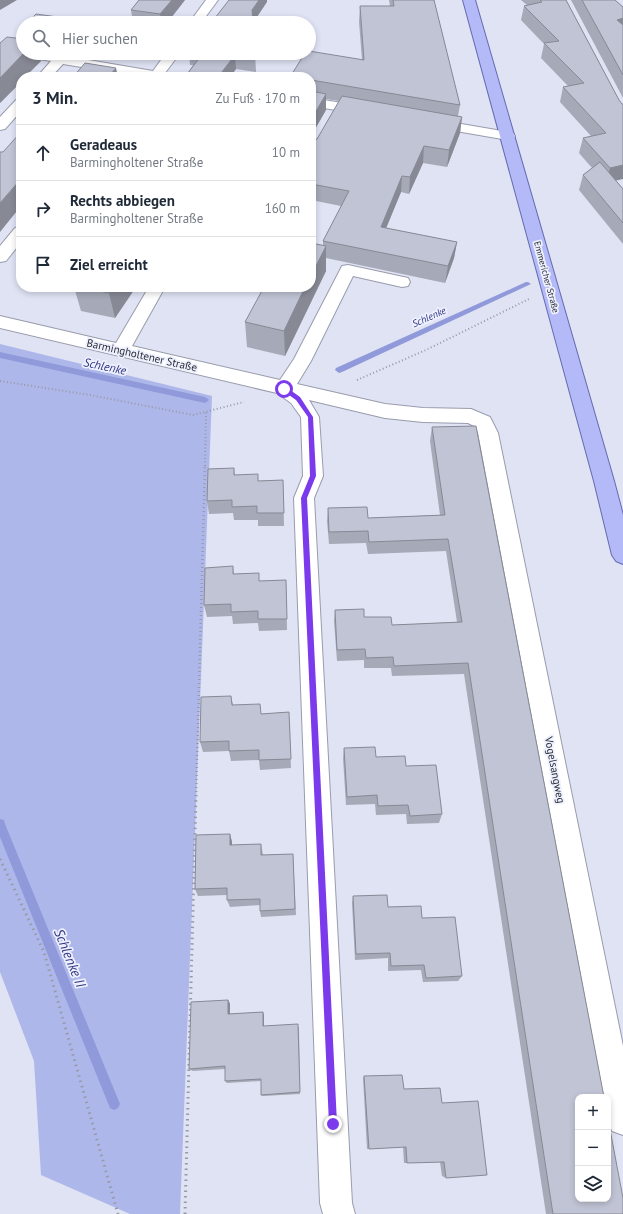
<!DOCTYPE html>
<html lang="de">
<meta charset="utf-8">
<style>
:root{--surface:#fff;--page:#f2f2f3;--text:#1f2937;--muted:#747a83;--line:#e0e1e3}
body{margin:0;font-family:"PT Sans",sans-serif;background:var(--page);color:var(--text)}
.controls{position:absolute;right:12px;bottom:12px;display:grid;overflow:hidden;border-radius:8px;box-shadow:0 2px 6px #0003}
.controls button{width:36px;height:36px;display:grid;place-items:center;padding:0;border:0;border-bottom:1px solid var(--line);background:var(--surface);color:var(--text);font:20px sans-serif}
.stop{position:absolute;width:12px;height:12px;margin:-9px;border:3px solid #7c3aed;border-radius:50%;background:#fff}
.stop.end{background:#7c3aed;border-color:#fff;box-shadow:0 1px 4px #0008}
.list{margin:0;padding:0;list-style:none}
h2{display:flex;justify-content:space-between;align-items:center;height:52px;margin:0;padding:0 16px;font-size:17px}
h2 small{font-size:13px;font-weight:400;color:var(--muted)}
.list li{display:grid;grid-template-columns:26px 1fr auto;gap:12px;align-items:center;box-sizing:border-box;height:56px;padding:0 16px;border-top:1px solid var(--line)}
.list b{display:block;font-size:15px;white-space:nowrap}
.list p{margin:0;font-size:13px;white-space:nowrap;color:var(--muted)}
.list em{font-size:13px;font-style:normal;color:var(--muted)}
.icon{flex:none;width:22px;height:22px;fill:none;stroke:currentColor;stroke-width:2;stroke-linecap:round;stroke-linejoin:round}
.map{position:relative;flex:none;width:623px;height:1214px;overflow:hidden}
.search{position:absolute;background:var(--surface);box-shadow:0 2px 6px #0003;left:16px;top:16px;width:300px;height:44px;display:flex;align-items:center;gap:10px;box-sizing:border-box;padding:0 14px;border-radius:22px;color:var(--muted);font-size:15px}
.panel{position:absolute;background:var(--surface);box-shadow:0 2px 6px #0003;left:16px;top:72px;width:300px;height:220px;border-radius:16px}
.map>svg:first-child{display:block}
.green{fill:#aeb7ea}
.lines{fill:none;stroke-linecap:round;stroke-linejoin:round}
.stream{fill:#909ada;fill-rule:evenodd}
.minor-casing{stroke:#999cac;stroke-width:2}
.major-casing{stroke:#646bb0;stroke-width:2}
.path-far2{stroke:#979aa7;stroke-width:2;stroke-dasharray:1 2.5;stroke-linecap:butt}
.path-far1{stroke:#979aa7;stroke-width:2.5;stroke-dasharray:1 3;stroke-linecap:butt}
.path{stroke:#979aa7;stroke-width:3;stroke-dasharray:1.5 4;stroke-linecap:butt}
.minor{fill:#fff;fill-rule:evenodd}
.major{fill:#b3baf7;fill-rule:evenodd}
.wall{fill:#a6a9b7}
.shaded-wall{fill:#878995}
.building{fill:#c1c4d5;stroke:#878995}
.route{fill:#7c3aed}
.labels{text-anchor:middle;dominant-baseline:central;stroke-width:3.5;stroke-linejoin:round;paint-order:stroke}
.far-street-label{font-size:9px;fill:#2d2e35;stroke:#edf0fe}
.far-water-label{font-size:10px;font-style:italic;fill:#353883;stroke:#edf0fe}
.street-label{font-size:11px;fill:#2d2e35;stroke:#edf0fe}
.water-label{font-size:12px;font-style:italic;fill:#353883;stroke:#edf0fe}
.near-water-label{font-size:14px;font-style:italic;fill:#353883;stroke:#edf0fe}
</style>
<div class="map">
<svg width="623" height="1214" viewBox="0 0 623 1214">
<rect width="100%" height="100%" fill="#dfe3f4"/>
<path class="green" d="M0,344L212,396L180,1214H130L41,1175L34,1061L0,972Z"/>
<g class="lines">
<g class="stream">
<path d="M526,282H528L531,284L342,372L339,373L335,370L336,368Z"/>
<path d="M0,352L205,397L209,400L205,403L0,358Z"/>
<path d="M0,819L4,820L5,824L120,1104L118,1108L114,1110L110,1108L0,837Z"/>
</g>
<defs>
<g id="minor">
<path d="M206,0H218L201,23H189Z"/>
<path d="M23,49V53H47L153,71L166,53H180L165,73L171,74L173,77H142L63,64L51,77H37L51,61L19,56L17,53L19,50Z"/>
<path d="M311,98L367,107L372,108L374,111L372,114L367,115L311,106Z"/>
<path d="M21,99V111L5,129L0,130V117L16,100Z"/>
<path d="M432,119L508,132L513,133L515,136L513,139L508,140L427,126L425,123L427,120Z"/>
<path d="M21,226V242L6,261L0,262V246L15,228Z"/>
<path d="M348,265L408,278L410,282L408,286L402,287L353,276L311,361L297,384L385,404L423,408L471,409L490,417L498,433L623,1046V1135L612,1131L608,1120V1097H604L478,433L476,427L468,423L423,422L385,418L309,400L319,417L323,476L314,498L352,1203L355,1214H323L320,1203L294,498L303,476L301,417L291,403L277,393L0,328V316L116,343L149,287H165L132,346L280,380L294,359L340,270L342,266Z"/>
</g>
<path id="major" d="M463,0H475L614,481L623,515V564L616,561L612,555L594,481Z"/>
</defs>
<use href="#minor" class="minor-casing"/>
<use href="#major" class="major-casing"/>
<g class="path-far2">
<path d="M357,380L426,350L529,299"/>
<path d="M0,381L90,395L193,415L244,402"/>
<path d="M205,466L206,412"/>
</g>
<path class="path-far1" d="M196,796L205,465"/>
<g class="path">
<path d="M0,859L44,952L118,1214"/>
<path d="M185,1214L196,795"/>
</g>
<use href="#minor" class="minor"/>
<use href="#major" class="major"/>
</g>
<g class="wall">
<path d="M139,0H185L167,23H133L131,10Z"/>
<path d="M389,0H434L460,105L458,116L462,117L460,133L447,167L423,163L409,194L401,192L386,228L457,242L454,258L445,283L326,258V271L285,356L247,347L245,322L323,245V241L341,206L311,200V141L317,139L339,101L326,99V110L311,136V77L362,60L359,22L360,6H390Z"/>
<path d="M521,0H566L619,100L616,181L623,189V244L579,190L583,175L592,168L579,153L583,138L591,136L560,102L563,87L568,86L541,58L544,44L521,20L524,6L527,5Z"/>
<path d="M571,0H615L623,7V98Z"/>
<path d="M23,27V53H39L41,61L25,77H21V82L0,103V43L19,39L17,33Z"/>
<path d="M189,53H255L256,72L236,69L230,77H185L193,65H190Z"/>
<path d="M74,287H136L115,318L81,311Z"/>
<path d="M432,427L623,1214H546L464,674L392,676L391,668H364V660L337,661L334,621L335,610L392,625L457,622L446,551L368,554L366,543L329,544L327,521L328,508L368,518L440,515L430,441Z"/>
<path d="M234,468L235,475L259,481L283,480L284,526H258V520H234L233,513L209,514L207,501Z"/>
<path d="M233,566L234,574L260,581L286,580L287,630L259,631L258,623L233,624L232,616L207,617L204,605Z"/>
<path d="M231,696L233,705L261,714L289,712L291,768L260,770L259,760L231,761L229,751L203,752L200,742Z"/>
<path d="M344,748L406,766L442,814L439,823L407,824L406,814L376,815L375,804L346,805L343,758Z"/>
<path d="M230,834L232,842V845L261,844L263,855L293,854L296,915L261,917L260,911V905L230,907L227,900V895L198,896L195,889Z"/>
<path d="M353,896L422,918L462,976L458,981L423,982L421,970L388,971V958L355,960L352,903Z"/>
<path d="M228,1000L230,1004V1014L263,1012L264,1016V1026L299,1027L300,1094L263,1096L261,1095V1081L227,1083L225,1081V1069L193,1071L189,1069Z"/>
<path d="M364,1076L404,1089L440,1088L446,1178L442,1176L440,1162L407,1163H404L403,1147L367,1149L363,1078Z"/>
</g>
<g class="shaded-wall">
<path d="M0,0H17L0,10Z"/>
<path d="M172,0H185L167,23H162L160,14Z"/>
<path d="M259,0H267V2L253,23H252V10Z"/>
<path d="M65,18L66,23H60Z"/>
<path d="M623,18V32L617,20Z"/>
<path d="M24,53H39L41,61L25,77H21V82L0,103V78Z"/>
<path d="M235,55L236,69L230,77H218Z"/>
<path d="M116,68L118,77H108Z"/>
<path d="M326,94V110L311,136V120Z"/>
<path d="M462,117L460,133L447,167L449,150Z"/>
<path d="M424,146L423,163L409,194L410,177Z"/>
<path d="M623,165V179L605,183L610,168Z"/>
<path d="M402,176L401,192L380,243L381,227Z"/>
<path d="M20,180L21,183V206L0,232V203Z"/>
<path d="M457,242L454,258L445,283L448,266Z"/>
<path d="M326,246V271L285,356L284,331L305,287H311V276Z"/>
<path d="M113,287H136L115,318L109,293Z"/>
<path d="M230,834L232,842V853L230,845Z"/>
<path d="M228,1000L230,1004V1018L228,1014Z"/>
<path d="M263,1012L264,1016V1030L263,1026Z"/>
</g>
<g class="building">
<path d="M139,0H172L160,14L131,10Z"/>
<path d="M229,0H259L252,10L253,23H211Z"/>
<path d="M393,0H434L460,105L311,80V77H290L305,53H309V51L364,60L360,6H394Z"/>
<path d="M540,0H566L619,100L622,104H623V165L610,168L583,138L606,133L563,87L584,83L544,43L559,41L524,6L542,2Z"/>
<path d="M582,0H615L623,7V18L617,20L623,25V75Z"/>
<path d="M36,14L65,18L60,23H27Z"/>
<path d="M23,27V37H21L20,34L17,33Z"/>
<path d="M7,37L23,39V53H24L0,78V43Z"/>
<path d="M203,53H255L256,58L235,55L218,77H185Z"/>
<path d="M85,63L116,68L108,77H73Z"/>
<path d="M311,91L326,94L311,120Z"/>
<path d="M342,96L462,117L449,150L424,146L410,177L402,176L381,227L457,242L448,266L323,241L349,191L311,184V141L317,139Z"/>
<path d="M21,132V180H20L0,203V152H3Z"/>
<path d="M600,162L623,189V223L583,175Z"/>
<path d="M311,243L326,246L311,276Z"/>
<path d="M81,287H113L109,293Z"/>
<path d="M264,287H305L284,331L245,322Z"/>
<path d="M476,426L604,1097H578V1199H608V1119L623,1198V1214H553L468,663L394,666L393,657L366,658L365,649L337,650L335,610L364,609V617H391L392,625L462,622L448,539L369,542L368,531L329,532L328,508L367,507L368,518L445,515L432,427Z"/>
<path d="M234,468V475L258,474V481L283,480L284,513H257V506L232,507V500L207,501L208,469Z"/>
<path d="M233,566V574L259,573V581L286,580L287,619H258V611L231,612V604L204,605L205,568Z"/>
<path d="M231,696L232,705L260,704L261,714L289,712L291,759L259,760V750L229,751V741L200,742L201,697Z"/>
<path d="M375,747L376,757L405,756L406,766L436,765L442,814L410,816L408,805L378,806L377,795L347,797L344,748Z"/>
<path d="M230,834V845L261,844V855L293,854L295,909L260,911V899L227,900V888L195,889L196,835Z"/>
<path d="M387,895L388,907L421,906L422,918L455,917L462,976L426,978L424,965L391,966L390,953L356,954L353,896Z"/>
<path d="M228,1000V1014L263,1012V1026L298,1024L300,1092L261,1095V1079L225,1081V1066L189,1069L191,1002Z"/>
<path d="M402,1075L404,1089L440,1088L442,1103L478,1101L487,1175L446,1178L444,1162L407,1163L406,1147L369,1149L364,1076Z"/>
</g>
<path class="route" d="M282,387H286L300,397L313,417L316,476L307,498L337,1124L336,1127L333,1129L330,1127L329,1124L301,498L310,476L308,417L296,400L282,390Z"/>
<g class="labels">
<g class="far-street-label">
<text transform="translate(547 277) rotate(75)">Emmericher Straße</text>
</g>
<g class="far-water-label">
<text transform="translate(429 317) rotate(-24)">Schlenke</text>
</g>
<g class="street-label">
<text transform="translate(142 355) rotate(13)">Barmingholtener Straße</text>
<text transform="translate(555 770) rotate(79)">Vogelsangweg</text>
</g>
<g class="water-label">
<text transform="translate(105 366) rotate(12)">Schlenke</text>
</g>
<g class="near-water-label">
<text transform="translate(70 958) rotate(68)">Schlenke II</text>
</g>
</g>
</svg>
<div class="controls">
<button>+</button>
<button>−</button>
<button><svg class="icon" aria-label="layers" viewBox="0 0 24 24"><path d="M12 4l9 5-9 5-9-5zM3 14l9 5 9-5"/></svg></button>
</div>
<div class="stop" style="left:284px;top:389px"></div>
<div class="stop end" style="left:333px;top:1124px"></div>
<div class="search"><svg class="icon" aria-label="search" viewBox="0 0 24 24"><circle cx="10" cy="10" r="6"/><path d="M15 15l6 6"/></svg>Hier suchen</div>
<section class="panel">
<h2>3 Min.<small>Zu Fuß · 170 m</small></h2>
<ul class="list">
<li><svg class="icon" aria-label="ahead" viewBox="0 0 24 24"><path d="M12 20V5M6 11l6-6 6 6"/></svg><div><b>Geradeaus</b><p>Barmingholtener Straße</p></div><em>10 m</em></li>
<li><svg class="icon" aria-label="right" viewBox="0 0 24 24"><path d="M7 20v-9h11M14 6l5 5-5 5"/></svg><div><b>Rechts abbiegen</b><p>Barmingholtener Straße</p></div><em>160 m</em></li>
<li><svg class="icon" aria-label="arrive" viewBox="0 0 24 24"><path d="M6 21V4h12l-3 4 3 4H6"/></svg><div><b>Ziel erreicht</b></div></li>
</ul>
</section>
</div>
